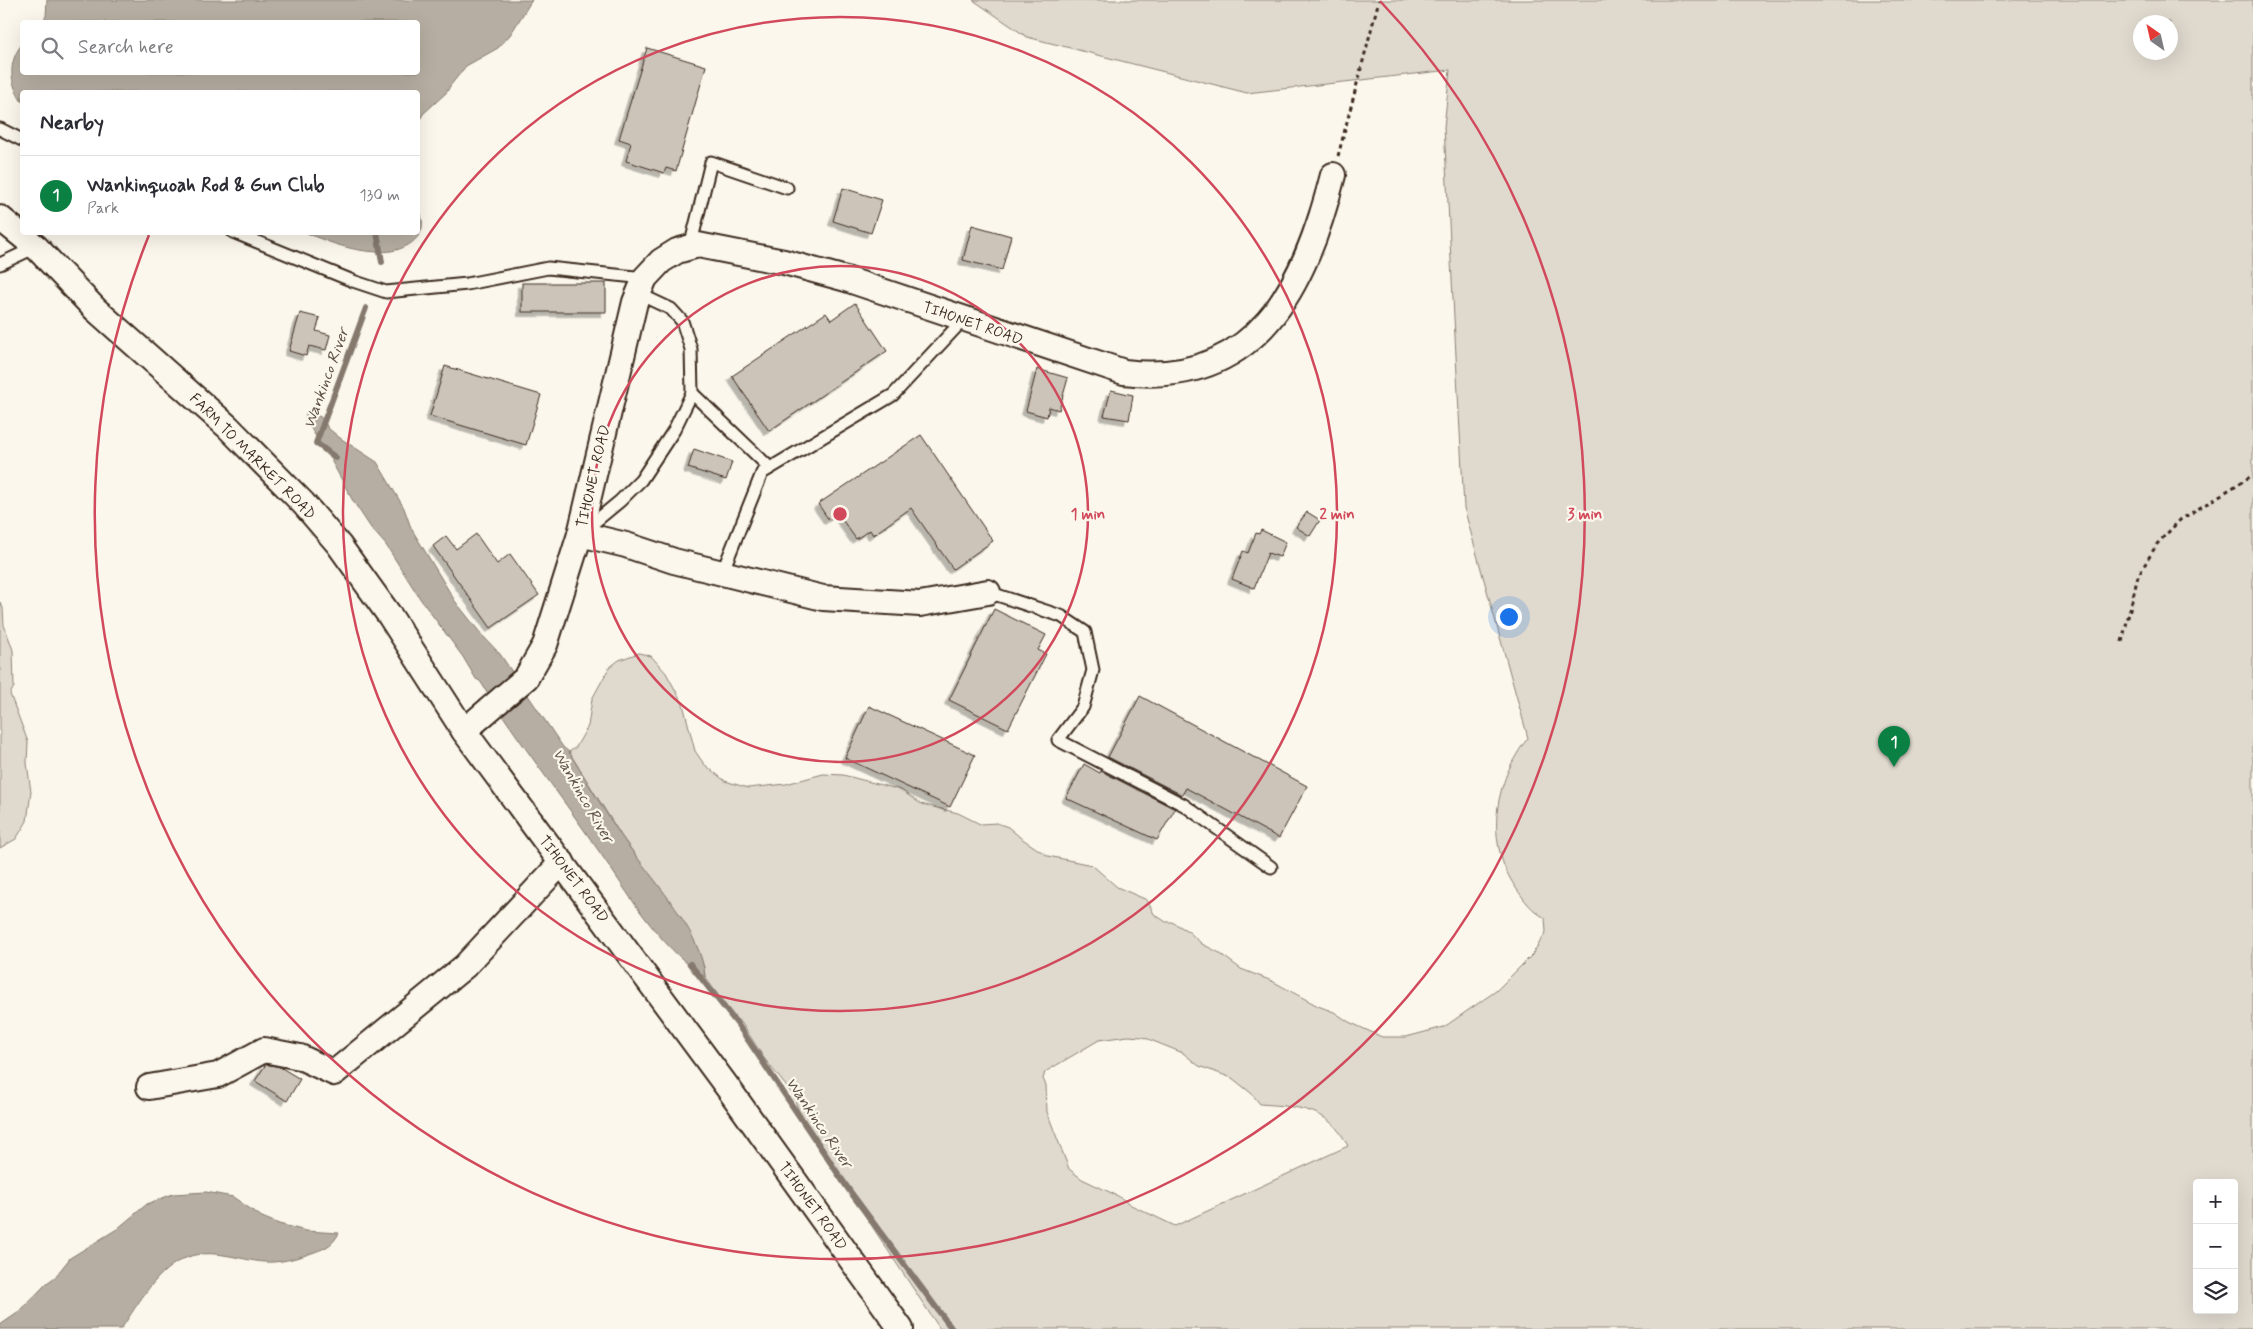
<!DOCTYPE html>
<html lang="en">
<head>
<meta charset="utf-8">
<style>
	body { margin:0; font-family:Mynerve,sans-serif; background:#f7f7f7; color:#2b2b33 }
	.controls { position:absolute; right:15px; bottom:15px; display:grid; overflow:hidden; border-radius:5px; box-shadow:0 5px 20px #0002 }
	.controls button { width:45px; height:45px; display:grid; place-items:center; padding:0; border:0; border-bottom:1px solid #e1e1e2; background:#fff; color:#2b2b33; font:25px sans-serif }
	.compass { position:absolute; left:2133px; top:15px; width:45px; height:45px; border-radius:50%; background:#fff; box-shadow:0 5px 20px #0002; rotate:326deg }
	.you { position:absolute; left:1508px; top:616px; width:18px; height:18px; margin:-12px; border:4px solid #fff; border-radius:50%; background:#1a73e8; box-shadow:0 0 0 8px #1a73e833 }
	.badge { display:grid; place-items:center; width:32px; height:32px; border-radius:50%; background:#0b8043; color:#fff; font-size:16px; font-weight:700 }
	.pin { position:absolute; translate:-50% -41px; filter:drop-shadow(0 1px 2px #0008) }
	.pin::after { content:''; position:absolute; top:26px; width:18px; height:15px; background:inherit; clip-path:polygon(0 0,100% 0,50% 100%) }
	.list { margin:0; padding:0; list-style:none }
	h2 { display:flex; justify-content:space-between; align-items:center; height:65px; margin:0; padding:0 20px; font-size:21px }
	h2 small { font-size:16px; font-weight:400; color:#7c7c81 }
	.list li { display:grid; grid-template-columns:32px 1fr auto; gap:15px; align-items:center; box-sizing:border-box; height:80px; padding:0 20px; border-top:1px solid #e1e1e2 }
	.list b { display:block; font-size:19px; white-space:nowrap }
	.list p { margin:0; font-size:16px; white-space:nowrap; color:#7c7c81 }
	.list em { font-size:16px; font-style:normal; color:#7c7c81 }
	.icon { flex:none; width:28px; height:28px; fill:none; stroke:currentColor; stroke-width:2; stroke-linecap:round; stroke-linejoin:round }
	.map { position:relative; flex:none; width:2253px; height:1329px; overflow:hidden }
	.search { position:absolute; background:#fff; box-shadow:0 5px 20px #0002; left:20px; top:20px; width:400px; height:55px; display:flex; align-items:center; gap:12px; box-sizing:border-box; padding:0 18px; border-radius:5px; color:#7c7c81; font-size:19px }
	.panel { position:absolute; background:#fff; box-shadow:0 5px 20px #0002; left:20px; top:90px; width:400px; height:145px; border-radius:5px }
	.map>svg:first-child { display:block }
	.green { fill:#dfd9ce; stroke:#8d8276; fill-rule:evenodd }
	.water { fill:#b6aea2; stroke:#85796d }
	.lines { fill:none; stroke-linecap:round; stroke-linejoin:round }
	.stream { stroke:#85796d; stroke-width:6 }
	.building { fill:#ccc4b9; stroke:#3b2a1e; filter:url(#shadow) }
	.service-casing { stroke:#3b2a1e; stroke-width:15 }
	.minor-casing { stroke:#3b2a1e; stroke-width:28 }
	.path { stroke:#3b2a1e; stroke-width:3; stroke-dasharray:4 4; stroke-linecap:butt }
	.service { stroke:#fbf7ec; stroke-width:11 }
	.minor { stroke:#fbf7ec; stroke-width:24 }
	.ring { fill:none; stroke:#d1495b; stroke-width:2.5 }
	.labels { text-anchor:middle; stroke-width:4.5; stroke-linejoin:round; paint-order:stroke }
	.street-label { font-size:15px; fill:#3b2a1e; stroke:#fbf7ec }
	.water-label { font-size:16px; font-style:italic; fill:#605246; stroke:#fbf7ec }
	.centre { fill:#d1495b; stroke:#fbf7ec; stroke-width:2.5 }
	.ring-label { font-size:15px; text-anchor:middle; font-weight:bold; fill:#d1495b; stroke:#fbf7ec; stroke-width:4.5; stroke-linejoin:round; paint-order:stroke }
</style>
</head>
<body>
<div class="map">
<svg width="2253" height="1329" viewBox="0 0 2253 1329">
	<defs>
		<filter id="shadow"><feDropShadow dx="-4.5" dy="4.5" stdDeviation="0" flood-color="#0004"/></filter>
	</defs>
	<rect width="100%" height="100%" fill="#fbf7ec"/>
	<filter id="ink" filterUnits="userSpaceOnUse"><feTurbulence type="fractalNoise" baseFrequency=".02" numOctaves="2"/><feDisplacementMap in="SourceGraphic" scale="10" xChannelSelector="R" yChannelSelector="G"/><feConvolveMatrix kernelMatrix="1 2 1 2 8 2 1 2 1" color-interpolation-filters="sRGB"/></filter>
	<g filter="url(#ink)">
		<g class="green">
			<path d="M973,0H2253V1329H940L836,1172L831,1158L799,1111L793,1095L764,1058L741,1022L735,1018L705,977L704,967L695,943L676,910L622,837L569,752L576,747L588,726L592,699L609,668L619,660L639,653L651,656L666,673L683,704L695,751L704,764L725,781L748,788L786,784L823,774L843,775L901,790L921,804L958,813L980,824L997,823L1008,827L1021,838L1048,856L1092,865L1117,887L1147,900L1154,914L1166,922H1172L1188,931L1202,944L1218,952L1241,969L1272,981L1318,1006L1334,1012L1349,1022L1382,1037H1406L1444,1027L1496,991L1532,955L1546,932L1545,918C1531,910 1525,901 1516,888C1484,842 1494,781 1528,738L1464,508L1444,127L1450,70L1247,93L1027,37ZM2140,22H2170V52H2140ZM1128,1036L1143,1037L1183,1053L1199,1066L1232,1078L1251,1093L1260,1104C1299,1107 1329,1107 1348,1146L1175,1226L1131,1205L1118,1196L1082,1179L1069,1169L1047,1112L1046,1085L1043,1079L1045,1072L1099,1040ZM2197,1183H2234V1310H2197Z"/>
			<path d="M0,602L3,608L4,625L13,650L14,687L10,694L28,742L27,763L31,792L27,821L16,839L0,848Z"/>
		</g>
		<g class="water">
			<path d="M47,0H532L510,35L498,48L466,66L450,86L447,92L423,114L418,124V92H22V102C9,82 8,62 22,44V72H418V22H42L46,16Z"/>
			<path d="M418,206C422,215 425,227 419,235C396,267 335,246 307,233L418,232Z"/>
			<path d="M312,411L323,419L328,428L340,438L377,462L404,508L411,528L455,601L482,635L500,654L563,747L569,752C586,780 603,809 622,837C648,875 702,930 705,977C655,943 630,895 596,847C557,791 516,738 480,681L476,679L463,657L421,600L386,545L371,528L353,501L332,462V456L328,450L324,449L306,421V412Z"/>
			<path d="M206,1192L233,1197L262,1217L279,1224L306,1231L339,1233C332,1247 323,1249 309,1254C294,1259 279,1263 264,1262C240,1260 212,1248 188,1257C157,1268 139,1303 121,1329H0V1325L19,1312L47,1283L55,1277L70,1258L117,1229L147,1204L173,1194Z"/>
		</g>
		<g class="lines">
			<g class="stream">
				<path d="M377,232L382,262"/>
				<path d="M336,458L316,443L366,308"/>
				<path d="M690,964L738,1025L849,1190L952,1329"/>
			</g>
		</g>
		<g class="building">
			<path d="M647,48L706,66L676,171L666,168L664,173L626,161L631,143L619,139Z"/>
			<path d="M843,188L882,200L871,233L833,221Z"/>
			<path d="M972,225L1011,236L1002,270L963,260Z"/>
			<rect x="522" y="283" width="84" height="29"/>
			<path d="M855,303L887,351L769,431L732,376L826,313L831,320Z"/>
			<path d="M300,313L320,318L316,331L330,335L326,350L309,346L306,356L289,351Z"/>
			<path d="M445,366L541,395L526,445L430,416Z"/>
			<path d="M1037,369L1068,378L1059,410L1049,407L1047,417L1026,411Z"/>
			<path d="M1111,390L1133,395L1129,420L1104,416Z"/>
			<path d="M921,435L993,541L953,569L911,508L873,535L870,530L856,539L838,514L829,520L818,504Z"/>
			<path d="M694,449L732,462L726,480L688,468Z"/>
			<path d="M1307,512L1320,520L1310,536L1296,527Z"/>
			<path d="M1261,530L1286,542L1280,557L1268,553L1254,588L1232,579L1243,551L1248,553L1256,533L1259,534Z"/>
			<path d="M476,534L497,564L510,554L539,595L491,628L433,546L446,536L456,549Z"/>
			<path d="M994,609L1046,635L1038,650L1046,654L1008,729L949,700Z"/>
			<path d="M1140,696L1307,786L1279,838L1186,788L1182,795L1108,757Z"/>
			<path d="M869,706L975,755L950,807L845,758Z"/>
			<path d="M1084,764L1100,773L1101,771L1175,809L1157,840L1066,798Z"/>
			<path d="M266,1064L280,1067L300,1079L287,1101L255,1081Z"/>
		</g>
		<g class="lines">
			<defs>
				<g id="service">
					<path d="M0,129L22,140"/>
					<path d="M233,232L353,281L386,292L467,284L548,268L645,278"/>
					<path d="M690,247L711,162L787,188"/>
					<path d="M0,264L36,247"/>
					<path d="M692,393L770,468"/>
					<path d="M585,530L620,501L641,480L674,430L692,393L691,349L682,321L671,309L639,294"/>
					<path d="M722,573L762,473L893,395L963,320"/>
					<path d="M988,592L1061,616L1085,632L1093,670L1083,707L1058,740L1184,805L1271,867"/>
				</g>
				<g id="minor">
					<path d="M0,218L36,247L95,309L228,427L303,503L339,545L390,616L464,731"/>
					<path d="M580,534L626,545L674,561L823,598L920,604L988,592"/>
					<path d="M149,1087L218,1075L264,1050L300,1057L334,1073L465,966L562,862"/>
					<path d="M901,1329L728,1088L464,731L526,678L545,645L580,534L635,302L645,278L661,261L677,251L698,245L784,262L846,279L1124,372C1257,388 1305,286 1333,175"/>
				</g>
			</defs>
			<use href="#service" class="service-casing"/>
			<use href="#minor" class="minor-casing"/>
			<g class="path">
				<path d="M1338,156L1379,0"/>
				<path d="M2122,642L2138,576L2157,544L2180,520L2253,475"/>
			</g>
			<use href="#service" class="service"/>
			<use href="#minor" class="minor"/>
		</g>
	</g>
	<g class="ring">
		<circle cx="840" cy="514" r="248"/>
		<circle cx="840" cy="514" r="497"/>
		<path d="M1380 1A745 745 0 1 1 149 235"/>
	</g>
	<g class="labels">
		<g class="street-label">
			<text transform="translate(973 323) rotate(19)" y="5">TIHONET ROAD</text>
			<text transform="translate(253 456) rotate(45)" y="5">FARM TO MARKET ROAD</text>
			<text transform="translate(593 476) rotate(-77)" y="5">TIHONET ROAD</text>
			<text transform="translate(574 879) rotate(53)" y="5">TIHONET ROAD</text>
			<text transform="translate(813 1206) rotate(54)" y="5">TIHONET ROAD</text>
		</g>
		<g class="water-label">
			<text transform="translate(325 378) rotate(-70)" y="6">Wankinco River</text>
			<text transform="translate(584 795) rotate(60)" y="6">Wankinco River</text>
			<text transform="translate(820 1122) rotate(56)" y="6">Wankinco River</text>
		</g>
	</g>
	<circle cx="840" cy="514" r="8" class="centre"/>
	<g class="ring-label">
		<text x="1088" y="519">1 min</text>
		<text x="1337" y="519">2 min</text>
		<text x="1585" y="519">3 min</text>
	</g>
</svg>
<div class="controls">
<button>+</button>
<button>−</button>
<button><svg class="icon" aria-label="layers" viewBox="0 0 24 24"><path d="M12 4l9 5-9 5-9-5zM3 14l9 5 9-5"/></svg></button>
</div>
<svg class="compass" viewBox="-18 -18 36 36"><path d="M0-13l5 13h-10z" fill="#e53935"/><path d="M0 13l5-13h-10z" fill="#7c7c81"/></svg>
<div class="you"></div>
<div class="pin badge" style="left:1894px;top:767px">1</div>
<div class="search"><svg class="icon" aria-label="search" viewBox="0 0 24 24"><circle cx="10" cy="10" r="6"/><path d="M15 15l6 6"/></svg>Search here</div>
<section class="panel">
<h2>Nearby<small></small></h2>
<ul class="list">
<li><span class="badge">1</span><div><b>Wankinquoah Rod &amp; Gun Club</b><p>Park</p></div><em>130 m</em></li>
</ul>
</section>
</div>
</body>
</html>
